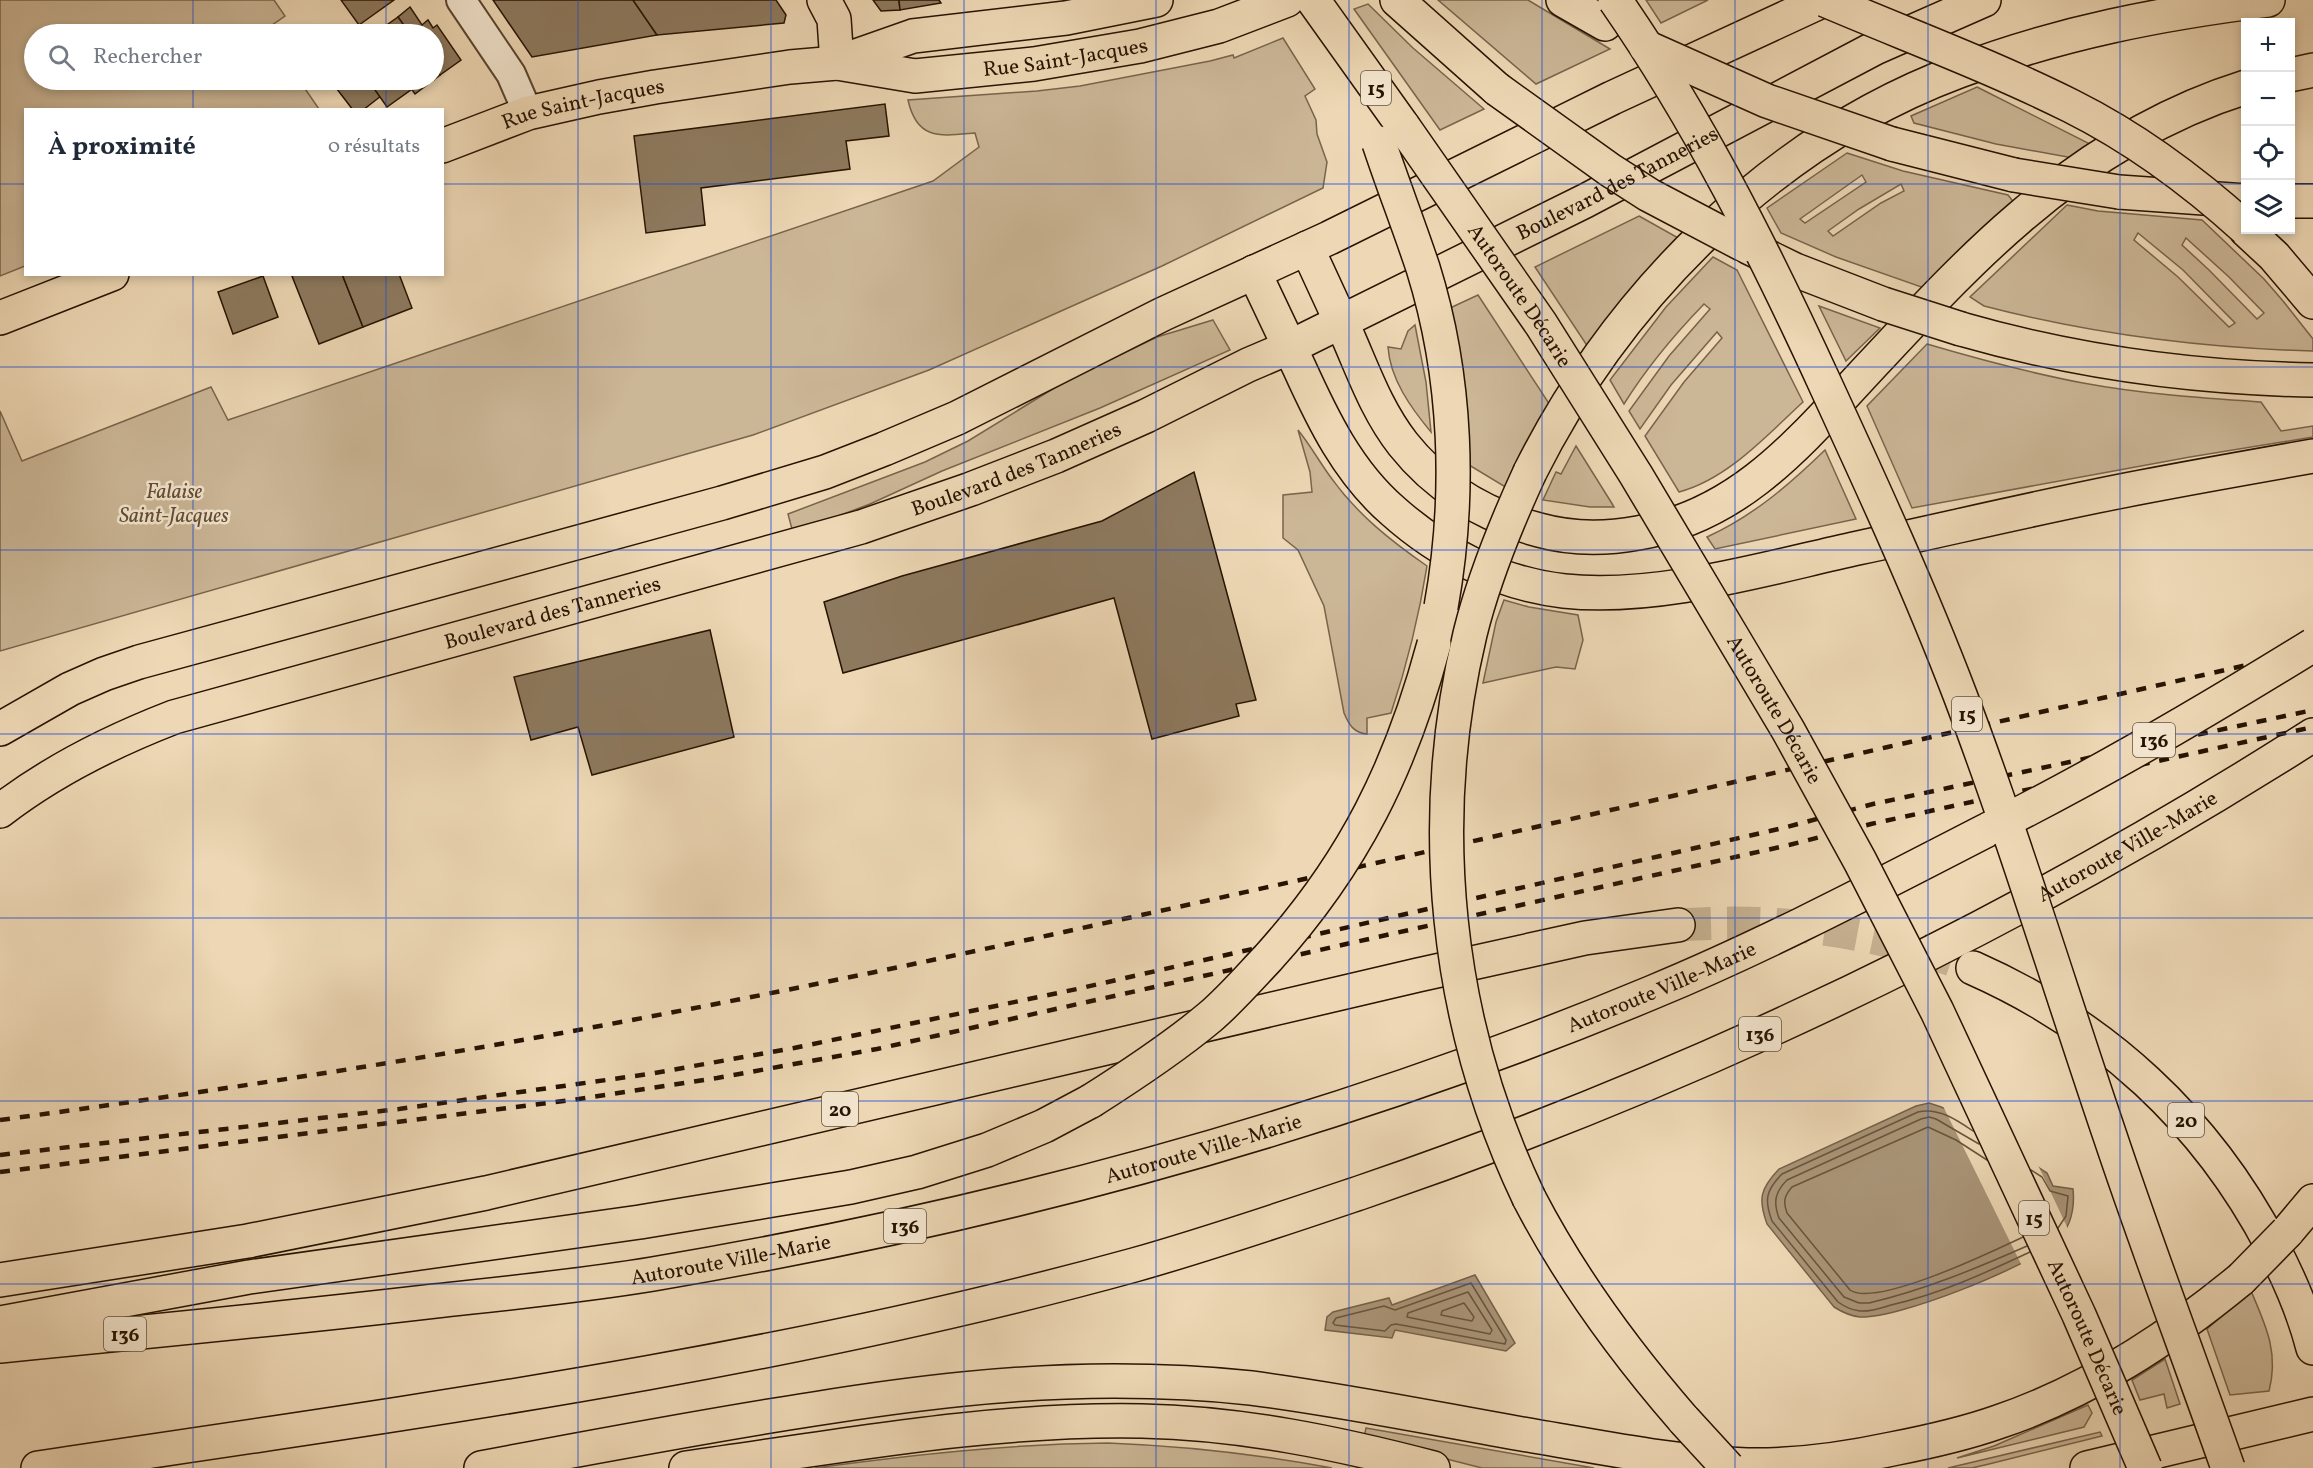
<!DOCTYPE html>
<html lang="fr">
<head>
<meta charset="utf-8">
<style>
	body { margin:0; font-family:Vollkorn,serif; background:#f6f6f7; color:#1f2937 }
	.controls { position:absolute; right:18px; top:18px; display:grid; overflow:hidden; border-radius:0px; box-shadow:0 3px 9px #0003 }
	.controls button { width:54px; height:54px; display:grid; place-items:center; padding:0; border:0; border-bottom:2px solid #e0e1e3; background:#fff; color:#1f2937; font:30px sans-serif }
	.list { margin:0; padding:0; list-style:none }
	h2 { display:flex; justify-content:space-between; align-items:center; height:78px; margin:0; padding:0 24px; font-size:26px }
	h2 small { font-size:20px; font-weight:400; color:#747a83 }
	.icon { flex:none; width:33px; height:33px; fill:none; stroke:currentColor; stroke-width:2; stroke-linecap:round; stroke-linejoin:round }
	.map { position:relative; flex:none; width:2313px; height:1468px; overflow:hidden }
	.search { position:absolute; background:#fff; box-shadow:0 3px 9px #0003; left:24px; top:24px; width:420px; height:66px; display:flex; align-items:center; gap:15px; box-sizing:border-box; padding:0 21px; border-radius:33px; color:#747a83; font-size:22px }
	.panel { position:absolute; background:#fff; box-shadow:0 3px 9px #0003; left:24px; top:108px; width:420px; height:168px; border-radius:0px }
	.map>svg:first-child { display:block }
	.green { fill:#cbb696; stroke:#78644c; stroke-width:1.5; fill-rule:evenodd }
	.water { fill:#a99477; stroke:#756048; stroke-width:1.5 }
	.pier { fill:#edd7b4 }
	.lines { fill:none; stroke-linecap:round; stroke-linejoin:round }
	.shore { stroke:#68543c; stroke-width:1.5 }
	.building { fill:#8d795e; stroke:#261301; stroke-width:1.5 }
	.highway-tunnel { stroke:#c5b090; stroke-width:33; stroke-dasharray:33 16; stroke-linecap:butt }
	.minor-casing { stroke:#58442e; stroke-width:32 }
	.major-casing { stroke:#261301; stroke-width:36 }
	.highway-casing { stroke:#261301; stroke-width:36 }
	.minor { stroke:#f3e5ce; stroke-width:28 }
	.major { stroke:#edd7b4; stroke-width:33 }
	.highway { stroke:#edd7b4; stroke-width:33 }
	.rail { stroke:#261301; stroke-width:4.5; stroke-dasharray:10 10; stroke-linecap:butt }
	.highway-bridge-casing { stroke:#261301; stroke-width:36; stroke-linecap:butt }
	.highway-bridge { stroke:#edd7b4; stroke-width:33 }
	.grid { fill:none; stroke:#1d4ed8; stroke-width:1.5; stroke-opacity:0.55 }
	.labels { text-anchor:middle; stroke-width:5; stroke-linejoin:round; paint-order:stroke }
	.shield { fill:#f3e5ce; stroke:#64523e; stroke-width:1.5 }
	.shield-label { font-size:20px; font-weight:bold; fill:#261301 }
	.street-label { font-size:21px; fill:#261301; stroke:#f3e5ce }
	.park-label { font-size:21px; font-style:italic; fill:#604c35; stroke:#f3e5ce }
</style>
</head>
<body>
<div class="map">
<svg width="2313" height="1468" viewBox="0 0 2313 1468">
	<rect width="100%" height="100%" fill="#edd7b4"/>
	<filter id="stains"><feTurbulence type="fractalNoise" baseFrequency=".00333" numOctaves="4"/><feColorMatrix values="0 0 0 0 .2 0 0 0 0 .09 0 0 0 0 .02 0 0 0 .5 -.17"/></filter>
	<radialGradient id="worn" r=".72"><stop offset=".6" stop-color="#630" stop-opacity="0"/><stop offset="1" stop-color="#630" stop-opacity=".3"/></radialGradient>
	<g class="green">
		<path d="M0,0H274L285,16L265,30L267,34H34V80H299L319,109L26,110L25,266L0,276Z"/>
		<path d="M1438,0H1528L1610,49L1536,84Z"/>
		<path d="M1646,0H1708L1661,23Z"/>
		<path d="M1368,4L1413,48L1484,109L1440,130L1354,9Z"/>
		<path d="M1283,38L1315,89L1305,96L1316,120L1317,134L1327,162L1323,188L1162,266L929,370L753,435L0,651V411L22,461L211,387L228,420L933,181L979,147L975,133C941,136 917,141 908,100L1037,91L1080,86L1210,61L1233,55L1234,58Z"/>
		<path d="M1977,87L2092,145L2073,158L1996,144L1914,123L1911,116Z"/>
		<path d="M1847,153L1903,171L2008,195L2015,204L1924,288L1836,257L1781,233L1767,208ZM1862,175L1866,182L1805,223L1800,219ZM1901,184L1904,191L1881,203L1833,236L1828,231L1859,209Z"/>
		<path d="M2067,205L2098,211L2202,220L2264,279L2283,301L2313,339V351C2201,348 2092,334 1984,306L1970,297ZM2138,233L2183,270L2235,323L2229,327L2178,277L2134,240ZM2186,238L2229,277L2264,313L2257,319L2209,270L2182,245Z"/>
		<path d="M1639,216L1680,239L1588,347L1535,267Z"/>
		<path d="M1713,257L1737,270L1803,402C1767,435 1728,479 1679,492L1645,436L1684,382L1722,338L1717,332L1671,385L1640,429L1629,411L1669,356L1710,309L1704,304C1674,335 1647,367 1624,404L1610,380L1666,307Z"/>
		<path d="M1478,295L1550,405L1507,488L1469,465L1450,308Z"/>
		<path d="M1819,306L1880,328L1846,361Z"/>
		<path d="M1213,320L1230,350L1100,408L942,471L870,504L793,533L788,514L925,462L968,441L1064,382L1157,337Z"/>
		<path d="M1415,325L1426,382L1431,432C1411,408 1390,379 1388,347L1401,349L1408,331Z"/>
		<path d="M1927,344C1978,359 2030,373 2083,383C2142,394 2202,398 2261,402L2281,431L2313,426V437L2190,457L1912,508L1867,406Z"/>
		<path d="M1298,430C1311,446 1320,463 1332,479C1358,515 1391,541 1427,566C1419,616 1407,665 1391,713L1367,718V734C1354,733 1349,725 1344,713L1324,606L1298,550L1283,538V495L1312,492L1310,472Z"/>
		<path d="M1576,446L1611,502L1614,507H1590L1543,500L1556,472L1561,474Z"/>
		<path d="M1825,450L1856,519L1715,549L1707,537C1753,516 1789,485 1825,450Z"/>
		<path d="M1504,600L1529,607L1578,615L1583,640L1575,669L1556,667L1483,683L1496,622Z"/>
		<path d="M2251,1291C2266,1326 2279,1353 2269,1391L2230,1395L2207,1329Z"/>
		<path d="M2165,1359L2180,1404L2167,1408L2164,1394L2140,1400L2132,1380Z"/>
		<path d="M2088,1405L2092,1413L2084,1427L1957,1458L1994,1446Z"/>
		<path d="M1366,1428L1594,1468H1482L1364,1438Z"/>
		<path d="M2100,1432L2102,1436L1989,1464L1972,1468H1948Z"/>
		<path d="M1108,1443C1185,1446 1257,1454 1332,1468H815C912,1455 1009,1444 1108,1443Z"/>
	</g>
	<g class="water">
		<path d="M1929,1103C1972,1115 2010,1149 2047,1173L2053,1186L2073,1189C2075,1209 2070,1229 2055,1243C2025,1268 1898,1319 1860,1317C1850,1316 1842,1312 1834,1307L1767,1224C1758,1199 1760,1189 1779,1169L1916,1106Z"/>
		<path d="M1475,1275L1515,1343L1506,1351L1395,1330L1392,1338L1325,1330L1327,1317L1333,1312L1389,1298L1392,1305Z"/>
	</g>
	<path class="pier" d="M1942,1104L1969,1118L2037,1163L2068,1229L2058,1244L2037,1259L2022,1266Z"/>
	<g class="lines">
		<g class="shore">
			<path d="M1973,1131C1957,1120 1938,1107 1918,1112L1782,1174C1766,1190 1764,1200 1772,1221L1838,1302C1845,1307 1851,1310 1860,1311C1870,1312 1881,1308 1891,1305C1940,1294 1985,1273 2030,1252"/>
			<path d="M1979,1144L1936,1119L1929,1117L1921,1119L1787,1180C1775,1192 1773,1202 1779,1218L1844,1297L1859,1303H1869C1924,1290 1975,1269 2027,1246"/>
			<path d="M1987,1160L1956,1140L1928,1127L1792,1187C1784,1196 1783,1202 1787,1213L1850,1290C1876,1308 1993,1251 2023,1237"/>
			<path d="M2031,1170L2042,1177L2050,1191L2068,1196L2066,1216L2058,1228"/>
			<path d="M1471,1283L1506,1340L1505,1344L1396,1324L1391,1325L1385,1331L1335,1325L1333,1323L1336,1318L1384,1306L1395,1310Z"/>
			<path d="M1468,1292L1492,1330L1490,1334L1407,1317L1408,1313Z"/>
			<path d="M1464,1303L1474,1317L1472,1321L1441,1315L1442,1311Z"/>
		</g>
	</g>
	<g class="building">
		<path d="M341,0H394L359,25Z"/>
		<path d="M493,0H633L657,35L532,57Z"/>
		<path d="M633,0H776L786,15L784,23L657,35Z"/>
		<path d="M873,0H899L900,10L881,11Z"/>
		<path d="M899,0H939L941,3L900,10Z"/>
		<path d="M410,7L422,25L428,20L433,28L437,25L461,60L440,75L434,66V34H410L398,17Z"/>
		<path d="M398,17L410,34H389L384,27Z"/>
		<path d="M434,66L440,75L415,94L405,80H434Z"/>
		<path d="M330,80H368L381,96L363,110H353Z"/>
		<path d="M368,80H405L412,89L387,107Z"/>
		<path d="M885,104L889,136L846,141L850,169L701,188L705,225L646,233L634,136Z"/>
		<path d="M296,274H342L363,327L319,344L292,276Z"/>
		<path d="M342,274H399L412,308L363,327Z"/>
		<path d="M263,276L278,317L233,334L218,292Z"/>
		<path d="M1194,472L1256,700L1236,704L1239,716L1152,739L1114,598L843,673L824,602L902,576L1102,521Z"/>
		<path d="M710,630L734,737L592,775L578,727L531,740L514,677Z"/>
	</g>
	<g class="lines">
		<path class="highway-tunnel" d="M1678,925C1782,918 1876,930 1973,968"/>
		<defs>
			<path id="minor" d="M461,0L511,74L528,113"/>
			<g id="major">
				<path d="M824,0L834,19L837,63"/>
				<path d="M839,62L913,36L1066,18L1156,0"/>
				<path id="s1" d="M442,146L528,113L599,97L655,87L790,67L837,63L915,76L1034,64L1140,46L1219,26L1287,0"/>
				<path d="M0,318L112,274"/>
				<path d="M0,729L70,689L104,674L139,662L722,503L825,472L884,449L957,418L1163,314L1329,238L1612,98L1824,0"/>
				<path id="s2" d="M0,811C53,770 112,741 174,717L861,527L971,489L1056,456L1146,416L1248,365L1290,347L1585,201L1875,48L1984,0"/>
				<path d="M2087,1468L2313,1414"/>
			</g>
			<g id="highway">
				<path d="M1313,0L1403,126"/>
				<path d="M1397,0L1497,89"/>
				<path d="M1563,0L1605,24"/>
				<path d="M2290,75L2313,70"/>
				<path d="M1892,144L2014,175"/>
				<path d="M2119,192L2246,201"/>
				<path d="M2290,201H2313"/>
				<path d="M2246,230L2274,256L2313,302"/>
				<path d="M1748,247L1795,270L1883,304"/>
				<path d="M1307,248C1321,278 1335,308 1349,339C1365,376 1378,412 1403,444C1438,488 1486,516 1539,530C1571,539 1605,539 1638,533C1740,516 1801,441 1868,369C1916,318 1965,264 2019,218C2086,160 2160,114 2246,87"/>
				<path d="M1254,272C1269,303 1284,335 1299,367C1323,420 1348,472 1393,511C1440,553 1500,584 1564,591C1658,601 1766,568 1858,548C1952,528 2047,505 2142,487C2199,476 2256,466 2313,456"/>
				<path d="M1961,329C2076,362 2194,378 2313,380"/>
				<path d="M1530,472C1618,296 1773,140 1959,71C2059,33 2162,13 2268,0"/>
				<path d="M1973,968C2104,1026 2206,1120 2272,1246C2289,1278 2304,1313 2313,1348"/>
				<path d="M1529,1198C1571,1279 1624,1351 1684,1420"/>
				<path d="M2287,1232L2313,1201"/>
				<path d="M0,1280L248,1241L486,1193L1418,975L1585,938L1678,925"/>
				<path d="M0,1323L249,1277L640,1222L851,1187L917,1172L987,1150L1044,1126L1091,1101"/>
				<path id="s3" d="M0,1346C145,1332 290,1318 435,1301C508,1293 581,1286 653,1274C996,1216 1332,1126 1653,992C1769,944 1880,885 1991,828"/>
				<path id="s4" d="M38,1468C406,1413 775,1364 1134,1265C1212,1243 1288,1217 1365,1191C1697,1077 2017,924 2313,735"/>
				<path d="M481,1468C592,1447 703,1426 814,1409C914,1393 1013,1381 1114,1381C1159,1381 1206,1383 1251,1388C1353,1401 1455,1423 1557,1440C1620,1451 1684,1463 1747,1465C1796,1466 1845,1459 1892,1449C1928,1442 1964,1434 1998,1422C2088,1392 2168,1339 2241,1279"/>
				<path d="M686,1468C837,1447 989,1418 1142,1421C1241,1423 1338,1443 1433,1468"/>
			</g>
		</defs>
		<use href="#minor" class="minor-casing"/>
		<use href="#major" class="major-casing"/>
		<use href="#highway" class="highway-casing"/>
		<use href="#minor" class="minor"/>
		<use href="#major" class="major"/>
		<use href="#highway" class="highway"/>
		<g class="rail">
			<path d="M0,1120C208,1092 415,1061 621,1022C874,975 1125,919 1376,863C1688,793 2001,721 2313,650"/>
			<path d="M0,1155L399,1109L649,1074L794,1048L1077,989L1783,828L1873,804L2313,710"/>
			<path d="M0,1172L579,1099L717,1078L877,1049L1789,845L1871,824L2313,727"/>
		</g>
		<defs>
			<g id="highway-bridge">
				<path d="M1615,0C1699,121 1765,253 1826,386C1873,488 1920,590 1960,695C2015,840 2060,989 2110,1136C2147,1247 2189,1357 2228,1468"/>
				<path d="M1825,0C1907,35 1991,66 2071,106C2135,138 2193,181 2246,229"/>
				<path d="M1646,47L1767,101L1892,144"/>
				<path d="M1497,89L1610,170L1649,195L1744,245"/>
				<path id="s5" d="M1403,126L1541,324L1636,475L1788,730L1860,861L1937,1011L2079,1315L2145,1468"/>
				<path d="M1379,143C1393,185 1409,226 1423,268C1457,377 1461,496 1441,607"/>
				<path d="M2014,175L2119,192"/>
				<path d="M1883,304L1961,329"/>
				<path d="M1991,828C2101,773 2208,710 2313,645"/>
				<path d="M1091,1101C1132,1075 1173,1048 1210,1017C1231,999 1249,978 1268,958C1354,863 1401,767 1434,644"/>
				<path d="M1529,1198C1445,1022 1425,822 1470,634C1484,577 1506,524 1530,472"/>
				<path d="M2241,1279L2287,1232"/>
				<path d="M1684,1420L1728,1468"/>
			</g>
		</defs>
		<use href="#highway-bridge" class="highway-bridge-casing"/>
		<use href="#highway-bridge" class="highway-bridge"/>
	</g>
	<path class="grid" d="M193,0V34M386,0V34M578,0V1468M771,0V1468M964,0V1468M1156,0V1468M1349,0V1468M1542,0V1468M1735,0V1468M1928,0V1468M2120,0V1468M193,80V110M386,80V110M0,184H26M442,184H2246M2290,184H2313M193,274V1468M386,274V1468M0,367H2313M0,550H2313M0,734H2313M0,918H2313M0,1101H2313M0,1284H2313"/>
	<g class="labels">
		<g class="shield">
			<rect x="1361" y="71" width="30" height="34" rx="4.5"/>
			<rect x="1952" y="697" width="30" height="34" rx="4.5"/>
			<rect x="2133" y="723" width="42" height="34" rx="4.5"/>
			<rect x="1739" y="1017" width="42" height="34" rx="4.5"/>
			<rect x="822" y="1092" width="36" height="34" rx="4.5"/>
			<rect x="2168" y="1103" width="36" height="34" rx="4.5"/>
			<rect x="2019" y="1201" width="30" height="34" rx="4.5"/>
			<rect x="884" y="1209" width="42" height="34" rx="4.5"/>
			<rect x="104" y="1317" width="42" height="34" rx="4.5"/>
		</g>
		<g class="shield-label">
			<text x="1376" y="95">15</text>
			<text x="1967" y="721">15</text>
			<text x="2154" y="747">136</text>
			<text x="1760" y="1041">136</text>
			<text x="840" y="1116">20</text>
			<text x="2186" y="1127">20</text>
			<text x="2034" y="1225">15</text>
			<text x="905" y="1233">136</text>
			<text x="125" y="1341">136</text>
		</g>
		<g class="street-label">
			<text dy="7" stroke="none"><textPath href="#s1" startOffset="636">Rue Saint-Jacques</textPath></text>
			<text dy="7" stroke="none"><textPath href="#s1" startOffset="148">Rue Saint-Jacques</textPath></text>
			<text dy="7" stroke="none"><textPath href="#s2" startOffset="1743">Boulevard des Tanneries</textPath></text>
			<text dy="7" stroke="none"><textPath href="#s5" startOffset="206">Autoroute Décarie</textPath></text>
			<text dy="7" stroke="none"><textPath href="#s2" startOffset="1077">Boulevard des Tanneries</textPath></text>
			<text dy="7" stroke="none"><textPath href="#s2" startOffset="591">Boulevard des Tanneries</textPath></text>
			<text dy="7" stroke="none"><textPath href="#s5" startOffset="692">Autoroute Décarie</textPath></text>
			<text dy="7" stroke="none"><textPath href="#s4" startOffset="2196">Autoroute Ville-Marie</textPath></text>
			<text dy="7" stroke="none"><textPath href="#s3" startOffset="1708">Autoroute Ville-Marie</textPath></text>
			<text dy="7" stroke="none"><textPath href="#s3" startOffset="1222">Autoroute Ville-Marie</textPath></text>
			<text dy="7" stroke="none"><textPath href="#s3" startOffset="736">Autoroute Ville-Marie</textPath></text>
			<text dy="7" stroke="none"><textPath href="#s5" startOffset="1394">Autoroute Décarie</textPath></text>
		</g>
		<g class="park-label">
			<text x="174" y="498">Falaise<tspan x="174" dy="24">Saint-Jacques</tspan></text>
		</g>
	</g>
	<rect width="100%" height="100%" filter="url(#stains)"/>
	<rect width="100%" height="100%" fill="url(#worn)"/>
</svg>
<div class="controls">
<button>+</button>
<button>−</button>
<button><svg class="icon" aria-label="locate" viewBox="0 0 24 24"><circle cx="12" cy="12" r="6"/><path d="M12 2v4M12 18v4M2 12h4M18 12h4"/></svg></button>
<button><svg class="icon" aria-label="layers" viewBox="0 0 24 24"><path d="M12 4l9 5-9 5-9-5zM3 14l9 5 9-5"/></svg></button>
</div>
<div class="search"><svg class="icon" aria-label="search" viewBox="0 0 24 24"><circle cx="10" cy="10" r="6"/><path d="M15 15l6 6"/></svg>Rechercher</div>
<section class="panel">
<h2>À proximité<small>0 résultats</small></h2>
<ul class="list">
</ul>
</section>
</div>
</body>
</html>
